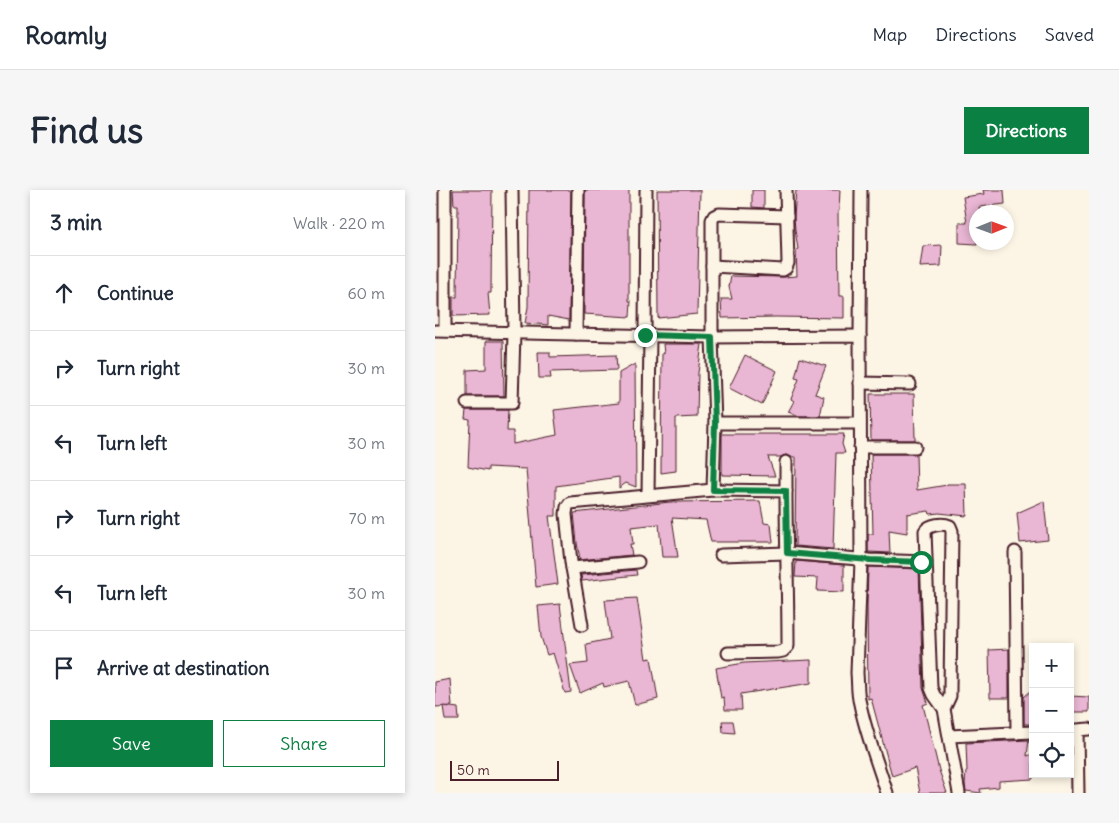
<!DOCTYPE html>
<html lang="en">
<head>
<meta charset="utf-8">
<style>
	body { margin:0; font-family:Delius,sans-serif; background:#f6f6f7; color:#1f2937 }
	.controls { position:absolute; right:15px; bottom:15px; display:grid; overflow:hidden; border-radius:0px; box-shadow:0 2px 8px #0003 }
	.controls button { width:45px; height:45px; display:grid; place-items:center; padding:0; border:0; border-bottom:1px solid #e0e1e3; background:#fff; color:#1f2937; font:25px sans-serif }
	.compass { position:absolute; left:534px; top:15px; width:45px; height:45px; border-radius:50%; background:#fff; box-shadow:0 2px 8px #0003; rotate:89deg }
	.scale { position:absolute; left:15px; bottom:12px; width:109px; box-sizing:border-box; padding-left:5px; border:2px solid #4a1f2b; border-top:0; font-size:14px; line-height:18px; white-space:nowrap; color:#4a1f2b; -webkit-text-stroke:4px #fcf5e5; paint-order:stroke }
	.stop { position:absolute; width:15px; height:15px; margin:-11px; border:4px solid #0b8043; border-radius:50%; background:#fff }
	.stop.end { background:#0b8043; border-color:#fff; box-shadow:0 1px 5px #0008 }
	.list { margin:0; padding:0; list-style:none }
	h2 { display:flex; justify-content:space-between; align-items:center; height:65px; margin:0; padding:0 20px; font-size:21px }
	h2 small { font-size:16px; font-weight:400; color:#747a83 }
	.list li { display:grid; grid-template-columns:32px 1fr auto; gap:15px; align-items:center; box-sizing:border-box; height:75px; padding:0 20px; border-top:1px solid #e0e1e3 }
	.list b { display:block; font-size:19px; white-space:nowrap }
	.list em { font-size:16px; font-style:normal; color:#747a83 }
	.actions { display:flex; gap:10px; padding:15px 20px }
	.actions a { flex:1; padding:11px 0; border:1px solid #0b8043; border-radius:0px; text-align:center; font-size:18px; color:#0b8043 }
	.actions .main { background:#0b8043; color:#fff }
	.icon { flex:none; width:28px; height:28px; fill:none; stroke:currentColor; stroke-width:2; stroke-linecap:round; stroke-linejoin:round }
	.map { position:relative; flex:none; width:654px; height:603px; overflow:hidden; border-radius:0px }
	header { display:flex; align-items:center; gap:30px; box-sizing:border-box; height:70px; padding:0 25px; background:#fff; border-bottom:1px solid #e0e1e3 }
	header strong { font-size:24px }
	nav { display:flex; gap:28px; margin-inline-start:auto; font-size:18px }
	.intro { display:flex; align-items:center; justify-content:space-between; box-sizing:border-box; height:120px; padding:0 30px }
	h1 { margin:0; font-size:35px }
	.button { padding:12px 22px; border-radius:0px; background:#0b8043; color:#fff; font-size:18px; font-weight:700 }
	main { display:flex; gap:30px; padding:0 30px }
	aside { flex:1; background:#fff; border-radius:0px; box-shadow:0 2px 8px #0003 }
	.map>svg:first-child { display:block }
	.building { fill:#e9b6d3; stroke:#4a1f2b }
	.lines { fill:none; stroke-linecap:round; stroke-linejoin:round }
	.street-casing { stroke:#4a1f2b; stroke-width:15 }
	.street { stroke:#fcf5e5; stroke-width:11 }
	.route { stroke:#0b8043; stroke-width:6 }
</style>
</head>
<body>
<header>
<strong>Roamly</strong>
<nav><a>Map</a><a>Directions</a><a>Saved</a></nav>
</header>
<div class="intro"><h1>Find us</h1><a class="button">Directions</a></div>
<main>
<aside>
<h2>3 min<small>Walk · 220 m</small></h2>
<ul class="list">
<li><svg class="icon" aria-label="ahead" viewBox="0 0 24 24"><path d="M12 20V5M6 11l6-6 6 6"/></svg><div><b>Continue</b></div><em>60 m</em></li>
<li><svg class="icon" aria-label="right" viewBox="0 0 24 24"><path d="M7 20v-9h11M14 6l5 5-5 5"/></svg><div><b>Turn right</b></div><em>30 m</em></li>
<li><svg class="icon" aria-label="left" viewBox="0 0 24 24"><path d="M17 20v-9H6M10 6l-5 5 5 5"/></svg><div><b>Turn left</b></div><em>30 m</em></li>
<li><svg class="icon" aria-label="right" viewBox="0 0 24 24"><path d="M7 20v-9h11M14 6l5 5-5 5"/></svg><div><b>Turn right</b></div><em>70 m</em></li>
<li><svg class="icon" aria-label="left" viewBox="0 0 24 24"><path d="M17 20v-9H6M10 6l-5 5 5 5"/></svg><div><b>Turn left</b></div><em>30 m</em></li>
<li><svg class="icon" aria-label="arrive" viewBox="0 0 24 24"><path d="M6 21V4h12l-3 4 3 4H6"/></svg><div><b>Arrive at destination</b></div></li>
</ul>
<div class="actions"><a class="main">Save</a><a>Share</a></div>
</aside>
<div class="map">
<svg width="654" height="603" viewBox="0 0 654 603">
	<rect width="100%" height="100%" fill="#fcf5e5"/>
	<filter id="ink" filterUnits="userSpaceOnUse"><feTurbulence type="fractalNoise" baseFrequency=".02" numOctaves="2"/><feDisplacementMap in="SourceGraphic" scale="10" xChannelSelector="R" yChannelSelector="G"/><feConvolveMatrix kernelMatrix="1 2 1 2 8 2 1 2 1" color-interpolation-filters="sRGB"/></filter>
	<g filter="url(#ink)">
		<g class="building">
			<path d="M18,0H57L56,103H53L55,125L18,126V107H22L23,15H19Z"/>
			<path d="M94,0H136L134,130L113,126V135L90,133L93,117Z"/>
			<path d="M150,0H194V111H196L195,127L149,124Z"/>
			<path d="M222,0H265L262,124L223,128Z"/>
			<path d="M317,0H329V18L317,17Z"/>
			<path d="M361,0H405L404,21H403L404,106H409V128L341,127L287,128L286,109H297L294,97L296,86L348,87L362,86L361,60L363,59L360,40L359,27Z"/>
			<path d="M548,0H569L570,14L544,17L545,22H542V54L524,53V33H532L528,7L549,4Z"/>
			<path d="M507,55L506,76L485,77L488,56Z"/>
			<path d="M51,151H68L69,206H32V180L51,179Z"/>
			<path d="M228,154H267L263,183L262,227L241,228V281L226,283L227,163L229,164Z"/>
			<path d="M103,162H115V167L181,165L182,180L115,182L116,188H104Z"/>
			<path d="M310,165L342,181L327,215L294,198Z"/>
			<path d="M365,168L391,176L380,204L389,207L385,226H364L353,222L359,211L356,209L364,189L360,188Z"/>
			<path d="M200,174L201,297L191,293L184,298V287L121,296V326H114L123,394L101,397L91,279L53,277V281L33,277L35,230L30,229L31,220H73L72,241H78V254L122,245L119,220L184,213V183Z"/>
			<path d="M435,204H479L480,250H436Z"/>
			<path d="M287,244H409L407,254L410,263H401L398,359L360,356L361,267H357L351,265L345,267H333L340,286L287,285Z"/>
			<path d="M436,264H481L482,300L512,295V294H531L532,326L504,323L495,324L494,321L472,324V343L454,340L455,363L433,362V344H438Z"/>
			<path d="M325,311L329,333L336,334L338,352H276L271,330L237,328L243,367H227L224,334L196,337L198,354H195L197,365L143,370L145,369L142,353L139,323L235,312Z"/>
			<path d="M609,311L613,350L585,353L582,323Z"/>
			<path d="M361,371L409,375V402L382,401L383,388L360,387Z"/>
			<path d="M433,377L484,379L488,498L493,513L488,515L504,580L512,603H485L480,578L457,586L436,508L433,509L432,415Z"/>
			<path d="M201,380L202,385L147,391L146,385Z"/>
			<path d="M202,408L211,469L216,468L223,509L200,515L194,491L169,497L168,493L145,503L135,475L153,473L151,454L175,449L170,410Z"/>
			<path d="M125,414L136,502L130,503L118,463L112,465L106,447L103,416Z"/>
			<path d="M574,459V508H555L554,460Z"/>
			<path d="M376,470V493L306,504L307,520H290L289,507L286,508L281,478L309,473Z"/>
			<path d="M15,489L17,516L0,517V492Z"/>
			<path d="M598,499V534H589V507Z"/>
			<path d="M635,506L654,507V522H637Z"/>
			<path d="M8,516L23,518L24,530H10Z"/>
			<path d="M287,531H298L300,543L288,542Z"/>
			<path d="M594,550L592,566L598,564V589L564,591V597L545,599L546,603L531,601L530,594L531,581H532L531,553Z"/>
		</g>
		<g class="lines">
			<defs>
				<g id="street">
					<path d="M277,76L348,80L351,78L353,73L351,0"/>
					<path d="M10,140V0"/>
					<path d="M0,141L277,147L425,146L426,370L422,483C423,493 422,504 425,514C431,544 443,574 452,603"/>
					<path d="M141,144L143,0"/>
					<path d="M210,145L211,0"/>
					<path d="M425,146L426,0"/>
					<path d="M425,193L475,194"/>
					<path d="M32,213H77L79,143L77,0"/>
					<path d="M280,233H425"/>
					<path d="M425,257H480"/>
					<path d="M278,300L351,301C351,353 353,404 353,456L348,461L343,462L293,463"/>
					<path d="M351,301V272"/>
					<path d="M213,305L215,145"/>
					<path d="M580,362L582,543"/>
					<path d="M286,365L352,363L435,370L491,372"/>
					<path d="M137,378L203,372"/>
					<path d="M147,435L136,372L131,324L132,317L135,313L278,300L280,233L277,147V30L279,26L284,24L352,26"/>
					<path d="M509,519L499,505L496,498L490,341C495,334 508,333 515,336L517,341L515,500V506L509,519L524,603"/>
					<path d="M514,546L598,542"/>
					<path d="M643,603L642,540L654,539"/>
				</g>
			</defs>
			<use href="#street" class="street-casing"/>
			<use href="#street" class="street"/>
		</g>
	</g>
	<g class="lines" filter="url(#ink)">
		<path class="route" d="M210,145L277,147L280,233L278,300L351,301L352,363L435,370L486,372"/>
	</g>
</svg>
<div class="controls">
<button>+</button>
<button>−</button>
<button><svg class="icon" aria-label="locate" viewBox="0 0 24 24"><circle cx="12" cy="12" r="6"/><path d="M12 2v4M12 18v4M2 12h4M18 12h4"/></svg></button>
</div>
<svg class="compass" viewBox="-18 -18 36 36"><path d="M0-13l5 13h-10z" fill="#e53935"/><path d="M0 13l5-13h-10z" fill="#747a83"/></svg>
<div class="scale">50 m</div>
<div class="stop" style="left:486px;top:372px"></div>
<div class="stop end" style="left:210px;top:145px"></div>
</div>
</main>
</body>
</html>
